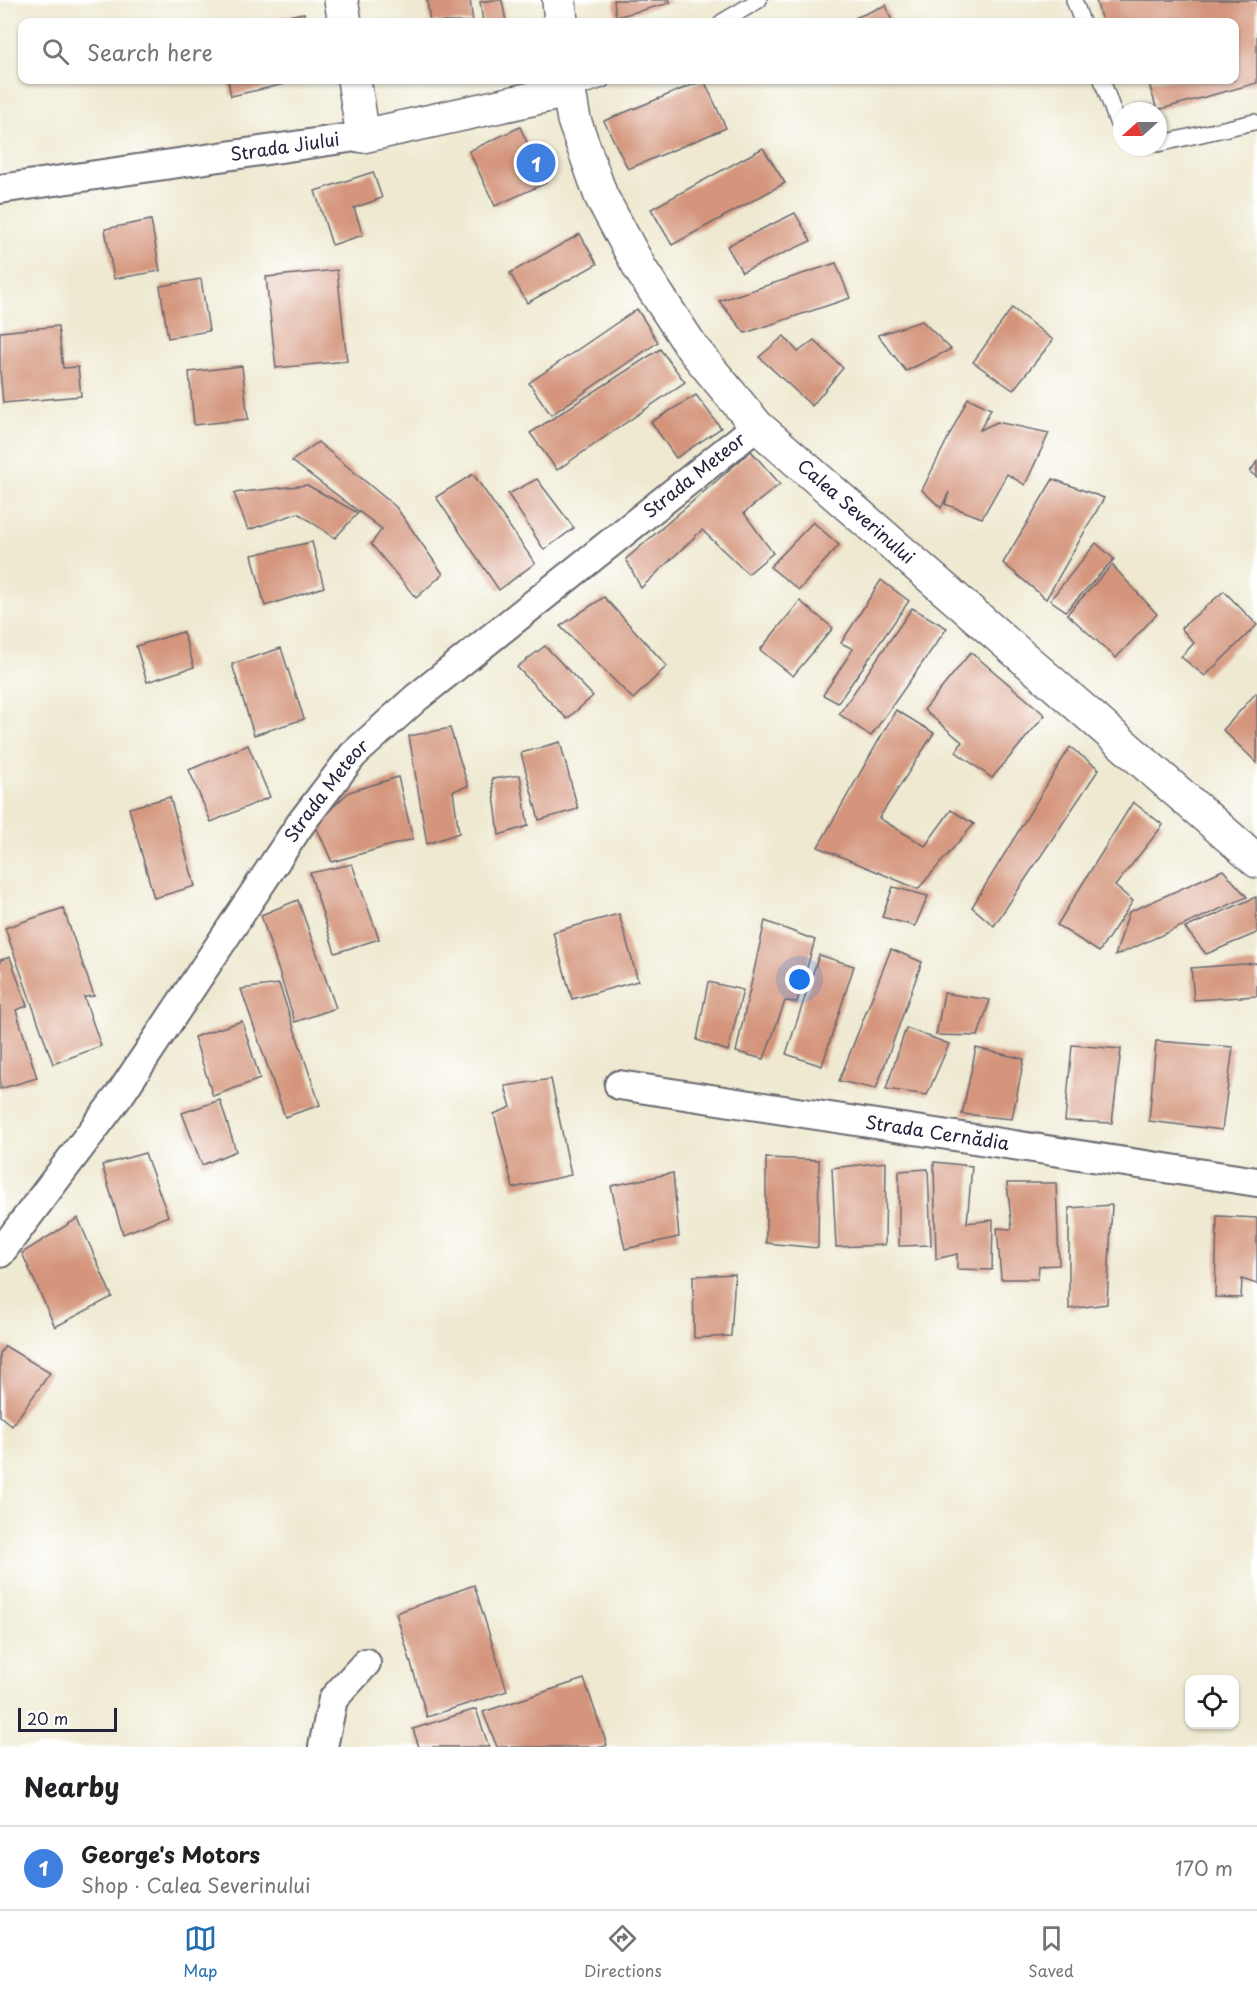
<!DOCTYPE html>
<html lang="en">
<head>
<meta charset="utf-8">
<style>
	body { margin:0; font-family:"Playpen Sans",sans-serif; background:#f2f2f2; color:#202124 }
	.controls { position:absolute; right:18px; bottom:18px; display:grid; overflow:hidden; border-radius:12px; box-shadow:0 2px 4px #0004 }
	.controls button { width:54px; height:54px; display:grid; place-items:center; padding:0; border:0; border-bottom:2px solid #e0e0e0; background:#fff; color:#202124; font:30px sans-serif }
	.compass { position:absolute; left:1113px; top:102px; width:54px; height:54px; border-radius:50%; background:#fff; box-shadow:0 2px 4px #0004; rotate:249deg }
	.scale { position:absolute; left:18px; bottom:15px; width:99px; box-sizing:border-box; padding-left:6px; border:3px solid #22223b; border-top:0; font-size:16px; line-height:21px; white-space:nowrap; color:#22223b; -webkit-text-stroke:4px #fff; paint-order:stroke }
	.you { position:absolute; left:800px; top:980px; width:21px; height:21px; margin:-15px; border:4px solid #fff; border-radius:50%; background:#1a73e8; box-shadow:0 0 0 9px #1a73e833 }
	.badge { display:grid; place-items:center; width:39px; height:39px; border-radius:50%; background:#1f6fb2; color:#fff; font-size:20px; font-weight:700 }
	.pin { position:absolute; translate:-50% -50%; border:3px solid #fff; box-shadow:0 2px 6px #0006 }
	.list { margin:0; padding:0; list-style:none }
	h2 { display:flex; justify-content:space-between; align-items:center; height:78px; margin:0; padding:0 24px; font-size:26px }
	h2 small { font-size:20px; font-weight:400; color:#757577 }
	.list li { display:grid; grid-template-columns:39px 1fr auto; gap:18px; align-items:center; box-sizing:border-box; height:84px; padding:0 24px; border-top:2px solid #e0e0e0 }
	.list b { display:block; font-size:22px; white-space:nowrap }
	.list p { margin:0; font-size:20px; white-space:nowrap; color:#757577 }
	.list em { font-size:20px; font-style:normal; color:#757577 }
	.icon { flex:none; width:33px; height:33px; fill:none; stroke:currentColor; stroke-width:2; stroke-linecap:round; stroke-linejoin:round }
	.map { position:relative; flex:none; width:1257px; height:1747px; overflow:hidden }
	.search { position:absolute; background:#fff; box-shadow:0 2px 4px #0004; left:18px; right:18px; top:18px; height:66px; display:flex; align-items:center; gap:15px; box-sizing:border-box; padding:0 21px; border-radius:12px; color:#757577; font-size:22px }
	.sheet { height:162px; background:#fff }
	nav { display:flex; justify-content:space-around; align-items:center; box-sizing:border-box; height:84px; border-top:2px solid #e0e0e0; background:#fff; font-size:16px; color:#757577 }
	nav a { display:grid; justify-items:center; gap:3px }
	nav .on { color:#1f6fb2 }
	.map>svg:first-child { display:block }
	.building { fill:#d4957b }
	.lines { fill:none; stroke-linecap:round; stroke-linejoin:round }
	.lane-casing { stroke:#69686f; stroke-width:18 }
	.street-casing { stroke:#69686f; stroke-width:32 }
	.secondary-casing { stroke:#69686f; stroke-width:36 }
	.primary-casing { stroke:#69686f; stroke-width:36 }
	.lane { stroke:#fff; stroke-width:15 }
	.street { stroke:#fff; stroke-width:28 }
	.secondary { stroke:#fff; stroke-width:33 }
	.primary { stroke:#fff; stroke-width:33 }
	.labels { text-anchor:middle; stroke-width:6; stroke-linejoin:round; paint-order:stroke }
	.street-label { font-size:18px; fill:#22223b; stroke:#fff }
</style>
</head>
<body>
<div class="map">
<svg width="1257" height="1747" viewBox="0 0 1257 1747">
	<rect width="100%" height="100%" fill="#fff"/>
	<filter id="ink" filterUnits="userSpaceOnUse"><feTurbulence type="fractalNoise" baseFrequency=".0167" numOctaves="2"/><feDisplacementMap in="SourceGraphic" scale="12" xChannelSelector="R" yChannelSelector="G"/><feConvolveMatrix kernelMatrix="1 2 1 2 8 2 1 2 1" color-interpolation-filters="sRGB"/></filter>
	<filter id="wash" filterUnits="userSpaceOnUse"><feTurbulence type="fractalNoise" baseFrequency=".008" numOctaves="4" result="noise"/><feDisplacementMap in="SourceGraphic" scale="24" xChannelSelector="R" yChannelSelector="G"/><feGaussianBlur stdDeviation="1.35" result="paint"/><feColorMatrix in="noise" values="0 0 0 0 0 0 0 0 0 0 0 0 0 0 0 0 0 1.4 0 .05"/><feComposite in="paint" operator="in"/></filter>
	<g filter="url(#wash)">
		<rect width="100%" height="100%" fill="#eee9d0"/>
		<g id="blocks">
			<g class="building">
				<path d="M427,0H470L473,22H430Z"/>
				<path d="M494,0H502L506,22H483L480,2Z"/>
				<path d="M614,0H670V3L616,17Z"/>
				<path d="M1096,0H1257V83L1157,110L1148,80H1234V22H1102Z"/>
				<path d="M886,5L892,22H857L855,18Z"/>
				<path d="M304,13L306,22H264L263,21Z"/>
				<path d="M228,80H302L231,96Z"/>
				<path d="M704,80L726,128L628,169L604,121Z"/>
				<path d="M520,127L546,183L495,206L469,151Z"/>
				<path d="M763,148L785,183L672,245L651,209Z"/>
				<path d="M373,172L382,198L354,208L363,235L332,245L315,191Z"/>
				<path d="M795,213L811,241L742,272L727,246Z"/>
				<path d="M151,220L160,271L114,279L105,229Z"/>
				<path d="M580,234L597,264L527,303L510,273Z"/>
				<path d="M836,263L850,298L745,333L719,301Z"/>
				<path d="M337,270L347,361L276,368L266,277Z"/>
				<path d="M201,279L209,331L168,338L160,286Z"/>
				<path d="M1012,308L1053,340L1013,390L973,362Z"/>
				<path d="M637,309L658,342L551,415L529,383Z"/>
				<path d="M922,321L951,349L906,371L878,335Z"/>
				<path d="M58,326L63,368L78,367L81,396L3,403L0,371V332Z"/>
				<path d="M784,336L798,352L814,340L843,368L812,406L759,357Z"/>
				<path d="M660,349L685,382L557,470L530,433Z"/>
				<path d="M242,366L248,419L194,425L189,372Z"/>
				<path d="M696,395L721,428L676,458L651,422Z"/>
				<path d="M968,398L991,409L980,430L997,422L1049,433L1025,485L1007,474L982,518L945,504L949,492L941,508L922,490Z"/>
				<path d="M318,442L396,507L443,574L416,598L371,544L382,529L292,461Z"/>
				<path d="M751,451L780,484L744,513L773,553L748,574L702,530L641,588L626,559Z"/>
				<path d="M1257,461V477L1250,472Z"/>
				<path d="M473,474L535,563L499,590L436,497Z"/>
				<path d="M537,479L574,528L544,550L508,494Z"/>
				<path d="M1053,479L1104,498L1046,599L1003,563Z"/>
				<path d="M307,485L358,513L335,538L298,513L248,530L234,493Z"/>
				<path d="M813,522L839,545L799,590L770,567Z"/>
				<path d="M312,542L324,587L265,606L252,555Z"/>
				<path d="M1096,543L1114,559L1066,611L1050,600Z"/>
				<path d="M1112,565L1157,614L1116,658L1067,614Z"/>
				<path d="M881,580L909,601L838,703L823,695L853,649L841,643Z"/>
				<path d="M1224,591L1257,625L1205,676L1181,657L1194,643L1181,628Z"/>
				<path d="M604,597L667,666L633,699L560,626Z"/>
				<path d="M800,601L833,628L793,676L760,650Z"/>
				<path d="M912,608L947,628L871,736L839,714Z"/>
				<path d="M183,632L194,667L147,682L136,646Z"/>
				<path d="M545,646L593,696L567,719L517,667Z"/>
				<path d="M281,648L304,719L254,735L232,664Z"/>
				<path d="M971,652L1045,715L992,778L956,752L962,742L924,710Z"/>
				<path d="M1256,693L1257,694V763L1223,730Z"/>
				<path d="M896,710L934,733L879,818L925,846L951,810L974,824L918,889L818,847Z"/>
				<path d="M450,728L468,786L453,791L459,833L427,844L409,736Z"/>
				<path d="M560,742L578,809L539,820L521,753Z"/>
				<path d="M248,745L270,797L211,822L189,770Z"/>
				<path d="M1070,747L1099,769L994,926L972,907Z"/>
				<path d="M520,775L528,826L499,835L492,779Z"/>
				<path d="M398,777L413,839L332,862L315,824L349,792Z"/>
				<path d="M170,797L195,886L154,898L129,808Z"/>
				<path d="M1133,802L1163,825L1115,886L1133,901L1099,952L1057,925Z"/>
				<path d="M352,864L379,939L335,953L310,873Z"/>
				<path d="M1223,870L1247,897L1115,956L1129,912Z"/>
				<path d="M893,887L928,896L915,926L882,917Z"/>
				<path d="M1256,897L1257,933L1206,954L1185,928Z"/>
				<path d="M298,900L336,1008L295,1022L261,915Z"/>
				<path d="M63,908L94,996L84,997L101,1046L53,1064L5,928Z"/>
				<path d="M619,914L638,981L572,999L553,932Z"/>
				<path d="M765,921L815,940L797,1002L785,1001L764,1059L736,1052Z"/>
				<path d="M891,949L922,962L876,1089L839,1081Z"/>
				<path d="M819,955L854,966L822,1066L786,1054Z"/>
				<path d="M10,957L27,1006L16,1010L37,1078L0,1089V960Z"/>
				<path d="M1257,963V996L1194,1000L1191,968Z"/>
				<path d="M708,982L743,990L728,1051L697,1040Z"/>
				<path d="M279,984L320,1105L285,1117L241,989Z"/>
				<path d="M944,993L990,1000L978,1036L936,1035Z"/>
				<path d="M242,1021L260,1079L213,1096L194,1037Z"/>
				<path d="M906,1028L949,1044L927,1095L886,1089Z"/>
				<path d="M1156,1041L1233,1047L1222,1130L1149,1121Z"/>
				<path d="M1072,1045L1121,1049L1112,1123L1065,1121Z"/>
				<path d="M976,1048L1024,1059L1012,1119L962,1114Z"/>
				<path d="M551,1079L571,1175L513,1188L494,1114L511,1107L505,1086Z"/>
				<path d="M220,1100L236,1151L202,1165L182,1113Z"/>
				<path d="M145,1153L168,1216L123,1234L102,1165Z"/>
				<path d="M766,1158L819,1160L818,1248L766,1243Z"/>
				<path d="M886,1162L885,1245L836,1247L832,1168Z"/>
				<path d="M934,1162L972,1166L967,1223L993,1220L992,1270L957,1269V1254L936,1259Z"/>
				<path d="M928,1169L931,1245L899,1246V1171Z"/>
				<path d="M673,1173L679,1237L625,1249L611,1186Z"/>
				<path d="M1007,1183H1056L1059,1265L1039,1266L1038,1279H1001L997,1228L1012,1229Z"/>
				<path d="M1112,1205L1107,1304L1069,1309V1208Z"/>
				<path d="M1217,1216L1257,1218V1284L1242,1279L1241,1298L1215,1297Z"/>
				<path d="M78,1218L112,1297L55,1327L22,1253Z"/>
				<path d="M735,1274L731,1336L694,1338L693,1276Z"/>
				<path d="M5,1346L50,1373L12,1426L0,1416V1353Z"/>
				<path d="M474,1585L507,1691L427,1717L396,1613Z"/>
				<path d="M584,1679L607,1745L602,1747H497L483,1712Z"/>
				<path d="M476,1709L489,1747H419L413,1729Z"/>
			</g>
		</g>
	</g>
	<g filter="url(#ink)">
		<use href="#blocks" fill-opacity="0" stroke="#69686f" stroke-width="1.5"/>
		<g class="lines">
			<defs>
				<g id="lane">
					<path d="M1074,0L1082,22"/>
					<path d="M722,22L759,0"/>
					<path d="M1102,80L1117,122L1122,128"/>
					<path d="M568,91L602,80"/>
					<path d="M1158,144L1254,122"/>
				</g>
				<g id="street">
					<path id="s1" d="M0,189L363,136"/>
					<path id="s2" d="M619,1085L1257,1182"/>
					<path id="s3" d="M0,1253L121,1093L301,823L353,755L416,698L757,426"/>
					<path d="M323,1747L333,1699L366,1663"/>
				</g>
				<g id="secondary">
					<path d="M341,0L345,22"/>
					<path d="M354,80L363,136L568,91"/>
				</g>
				<g id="primary">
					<path d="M559,0L561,22"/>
					<path id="s4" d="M567,80L574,120L601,196L641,270L693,349L757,426L1257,861"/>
				</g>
			</defs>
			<use href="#lane" class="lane-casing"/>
			<use href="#street" class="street-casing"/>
			<use href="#secondary" class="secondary-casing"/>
			<use href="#primary" class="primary-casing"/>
			<use href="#lane" class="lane"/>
			<use href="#street" class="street"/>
			<use href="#secondary" class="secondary"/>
			<use href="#primary" class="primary"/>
		</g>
	</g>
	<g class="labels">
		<g class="street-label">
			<text dy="6" stroke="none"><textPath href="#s1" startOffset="288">Strada Jiului</textPath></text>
			<text dy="6" stroke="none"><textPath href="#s3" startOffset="1052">Strada Meteor</textPath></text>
			<text dy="6" stroke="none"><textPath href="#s4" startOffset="531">Calea Severinului</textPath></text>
			<text dy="6" stroke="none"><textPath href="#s3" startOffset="566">Strada Meteor</textPath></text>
			<text dy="6" stroke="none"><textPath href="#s2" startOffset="322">Strada Cernădia</textPath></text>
		</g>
	</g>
</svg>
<div class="controls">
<button><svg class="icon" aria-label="locate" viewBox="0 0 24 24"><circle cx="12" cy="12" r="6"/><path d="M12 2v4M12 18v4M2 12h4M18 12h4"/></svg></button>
</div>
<svg class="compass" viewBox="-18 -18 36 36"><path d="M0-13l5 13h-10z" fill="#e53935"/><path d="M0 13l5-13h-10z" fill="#757577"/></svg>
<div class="scale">20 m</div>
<div class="you"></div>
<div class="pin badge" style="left:536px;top:163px;background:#3f7fe0">1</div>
<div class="search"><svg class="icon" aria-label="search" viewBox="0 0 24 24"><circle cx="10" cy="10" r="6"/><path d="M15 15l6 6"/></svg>Search here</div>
</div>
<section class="sheet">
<h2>Nearby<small></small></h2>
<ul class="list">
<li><span class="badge" style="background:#3f7fe0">1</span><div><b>George's Motors</b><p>Shop · Calea Severinului</p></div><em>170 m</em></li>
</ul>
</section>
<nav>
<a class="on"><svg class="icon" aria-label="map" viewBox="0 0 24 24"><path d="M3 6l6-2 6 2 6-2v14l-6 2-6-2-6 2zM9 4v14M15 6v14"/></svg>Map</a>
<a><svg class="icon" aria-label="directions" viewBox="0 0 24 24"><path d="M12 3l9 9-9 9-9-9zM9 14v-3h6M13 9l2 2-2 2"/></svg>Directions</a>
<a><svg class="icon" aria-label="saved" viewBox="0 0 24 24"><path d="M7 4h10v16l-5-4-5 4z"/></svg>Saved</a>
</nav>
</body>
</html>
